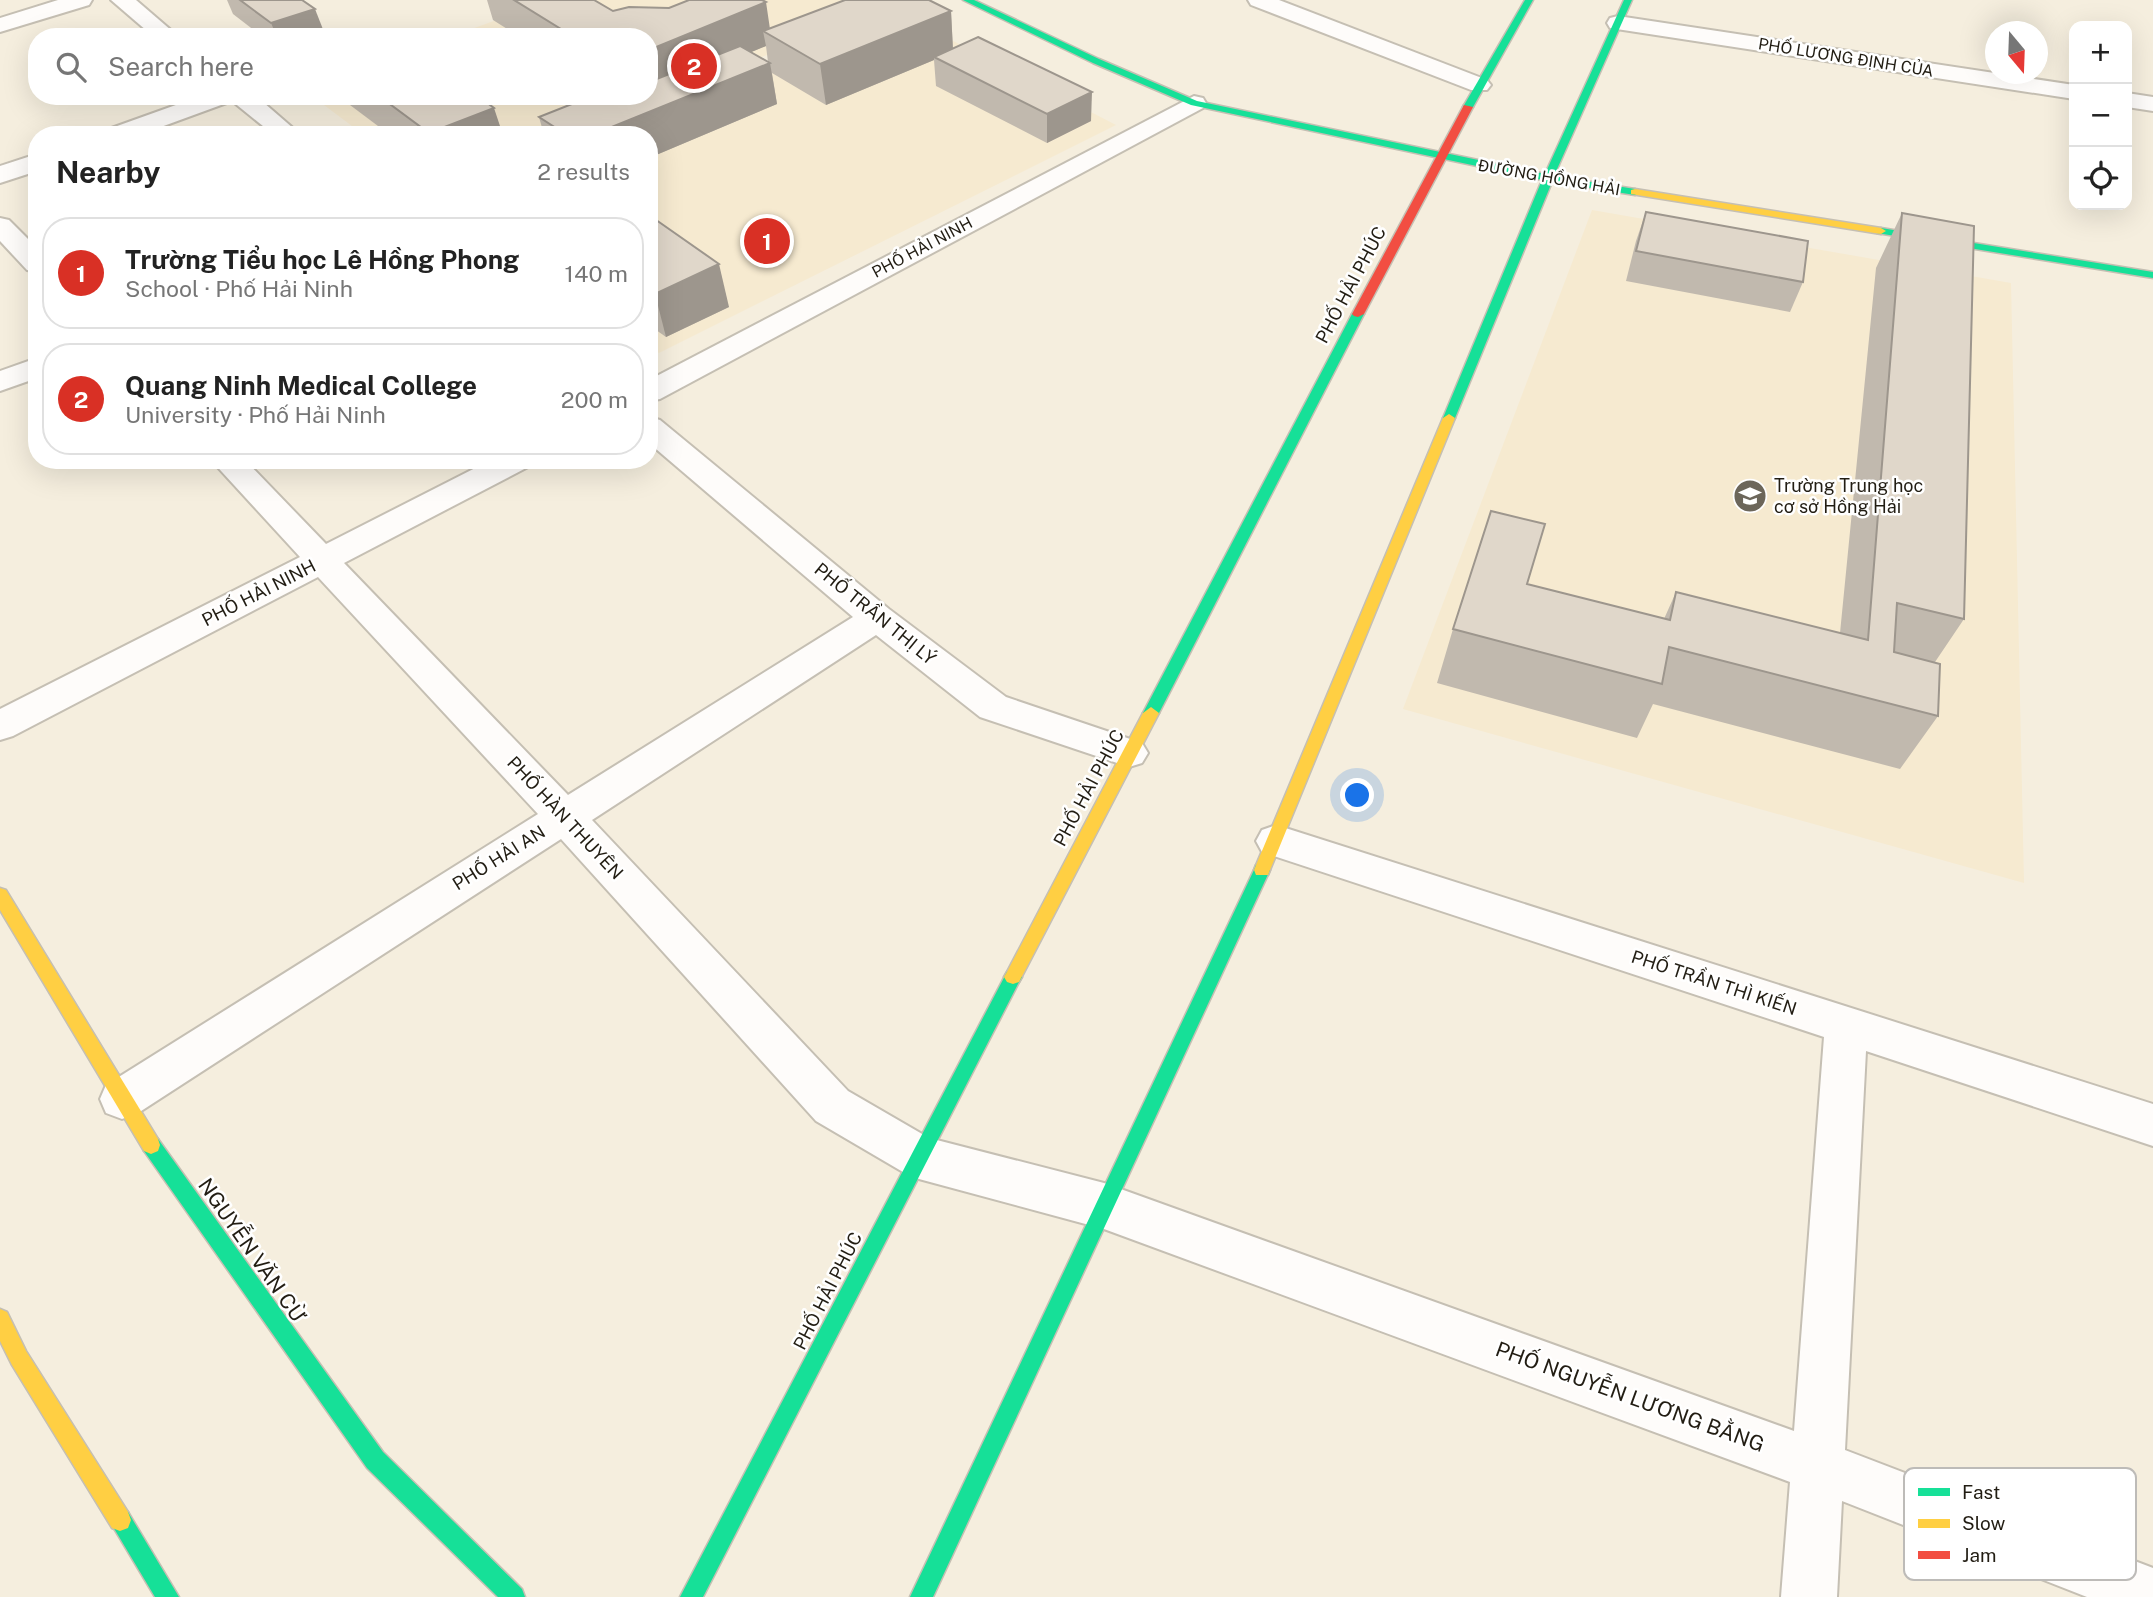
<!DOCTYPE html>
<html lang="en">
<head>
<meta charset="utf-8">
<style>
	body { margin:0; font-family:"Public Sans",sans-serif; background:#f2f2f2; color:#222 }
	.controls { position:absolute; right:21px; top:21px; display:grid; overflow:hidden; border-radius:14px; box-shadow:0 7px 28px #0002 }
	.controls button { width:63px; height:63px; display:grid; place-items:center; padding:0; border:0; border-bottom:2px solid #e0e0e0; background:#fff; color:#222; font:35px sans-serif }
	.compass { position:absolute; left:1985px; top:21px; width:63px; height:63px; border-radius:50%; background:#fff; box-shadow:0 7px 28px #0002; rotate:161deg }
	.you { position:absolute; left:1358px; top:796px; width:24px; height:24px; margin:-18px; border:5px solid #fff; border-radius:50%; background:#1a73e8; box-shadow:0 0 0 10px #1a73e833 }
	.badge { display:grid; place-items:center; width:46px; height:46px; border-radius:50%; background:#d93025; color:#fff; font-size:23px; font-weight:700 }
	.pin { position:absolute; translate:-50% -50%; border:4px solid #fff; box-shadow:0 2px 7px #0006 }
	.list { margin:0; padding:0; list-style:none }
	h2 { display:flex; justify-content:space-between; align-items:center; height:91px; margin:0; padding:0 28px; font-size:30px }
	h2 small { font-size:23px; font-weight:400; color:#767676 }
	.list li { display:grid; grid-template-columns:46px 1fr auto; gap:21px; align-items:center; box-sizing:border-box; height:112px; margin:0 14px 14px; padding:0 14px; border:2px solid #e0e0e0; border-radius:28px }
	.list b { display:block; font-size:26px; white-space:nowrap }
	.list p { margin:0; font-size:23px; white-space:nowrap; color:#767676 }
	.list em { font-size:23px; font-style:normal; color:#767676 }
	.icon { flex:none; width:38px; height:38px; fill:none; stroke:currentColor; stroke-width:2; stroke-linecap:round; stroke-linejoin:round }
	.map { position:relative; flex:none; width:2153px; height:1597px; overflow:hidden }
	.search { position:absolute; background:#fff; box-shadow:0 7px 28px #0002; left:28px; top:28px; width:630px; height:77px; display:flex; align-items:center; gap:18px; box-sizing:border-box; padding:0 24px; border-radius:28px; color:#767676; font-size:26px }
	.panel { position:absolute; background:#fff; box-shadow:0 7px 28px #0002; left:28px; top:126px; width:630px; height:343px; border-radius:28px }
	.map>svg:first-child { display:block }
	.built { fill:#f6ead0 }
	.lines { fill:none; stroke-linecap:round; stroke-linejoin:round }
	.street-casing { stroke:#c5bfb3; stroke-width:4 }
	.fast-casing { stroke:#c5bfb3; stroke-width:3 }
	.slow-casing { stroke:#c5bfb3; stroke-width:3 }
	.jam-casing { stroke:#c5bfb3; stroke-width:3 }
	.street { fill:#fefcfa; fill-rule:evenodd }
	.fast { fill:#16e098; fill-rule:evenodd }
	.slow { fill:#ffcf43; fill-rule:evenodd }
	.jam { fill:#f24e42; fill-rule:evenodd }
	.wall { fill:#c1b9ae; fill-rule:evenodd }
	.shaded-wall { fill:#9d968d }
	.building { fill:#e0d7ca; stroke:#9d968d; stroke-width:2 }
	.labels { text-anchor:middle; stroke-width:5; stroke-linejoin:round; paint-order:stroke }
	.far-street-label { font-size:16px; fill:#221d13; stroke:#fff }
	.street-label { font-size:18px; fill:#221d13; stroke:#fff }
	.poi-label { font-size:18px; fill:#221d13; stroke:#fff; text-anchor:start }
	.near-street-label { font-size:21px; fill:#221d13; stroke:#fff }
	.key { fill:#fff; stroke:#bdbbb8; stroke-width:2 }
	.key-label { font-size:19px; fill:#221d13 }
</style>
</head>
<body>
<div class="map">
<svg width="2153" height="1597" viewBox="0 0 2153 1597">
	<rect width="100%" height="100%" fill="#f5eede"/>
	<g class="built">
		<path d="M553,0H869L884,7L571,135H364L312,96H649V37H449Z"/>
		<path d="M901,14L1116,125L659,353L649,346V135H601Z"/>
		<path d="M1592,210L2011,283L2024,883L1403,709Z"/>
	</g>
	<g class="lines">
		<defs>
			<g id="street">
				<path d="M58,0H92L89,5L0,32V18Z"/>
				<path d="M111,0H136L179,37H154Z"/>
				<path d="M1248,0H1279L1487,80L1491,85L1487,90H1471L1251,5Z"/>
				<path d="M1618,16L2074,85V99L1610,28L1607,23L1610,18Z"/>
				<path d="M2127,93L2153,97V111L2127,107Z"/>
				<path d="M201,96H256L301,135H274L232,101L139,135H103L106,130Z"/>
				<path d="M1194,96L1203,98L1206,103L1203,108L660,399L649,401V380Z"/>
				<path d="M37,154V171L0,183V166Z"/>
				<path d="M0,218L9,220L37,248V272L27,270L0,241Z"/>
				<path d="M37,358V378L0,391V371Z"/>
				<path d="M649,417L660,420L889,609L1006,697L1142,743L1148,753L1142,763L1129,767L980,717L876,635L592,820L848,1091L929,1138L1104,1183L1794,1431L1824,1037L1262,852L1256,841L1262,830L1276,825L2153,1104V1146L1866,1051L1845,1450L2153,1568V1597H2087L1842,1501L1837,1597H1781L1790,1482L1104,1229L919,1179L903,1172L816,1121L561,839L138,1113L122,1119L106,1113L100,1099L106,1085L538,814L318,577L13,736L0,740V709L300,557L211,460H245L326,544L491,460H533L528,467L344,563L568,795L853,617L649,443Z"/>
			</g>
			<g id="fast">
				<path d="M963,0H974L1099,59L1197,101L1545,174L1624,0H1632L1554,176L1635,189L1640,192L1635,195L1552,182L1455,418L1453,421H1445L1443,418L1542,180L1191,105L1093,63Z"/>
				<path d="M1525,0H1533L1473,107L1464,109L1463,107Z"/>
				<path d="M1881,228L2153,272V278L1877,233V229Z"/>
				<path d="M1358,311L1364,314L1159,713L1151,719L1146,717L1143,713L1352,314Z"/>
				<path d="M1262,863L1268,865L1270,870L933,1597H910L1254,870L1256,865Z"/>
				<path d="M1013,970L1019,972L1022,977L1019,982L703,1597H680L1007,972Z"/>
				<path d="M151,1136L158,1139L383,1452L522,1589L525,1597H498L367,1468L144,1151L142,1145L144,1139Z"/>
				<path d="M120,1509L128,1512L179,1597H155L109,1520L112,1512Z"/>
			</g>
			<g id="slow">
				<path d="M1635,189L1881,228L1886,231L1881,234L1631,194V190Z"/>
				<path d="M1449,414L1455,418L1270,870L1268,875H1256L1254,870L1443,418Z"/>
				<path d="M1151,707L1159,713L1019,982L1013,984L1007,982L1004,977L1007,972L1143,713Z"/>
				<path d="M0,888L6,890L158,1139L160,1145L158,1151L151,1154L144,1151L0,910Z"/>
				<path d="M0,1309L7,1312L26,1351L128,1512L131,1520L128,1528L120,1531L112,1528L12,1365L0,1341Z"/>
			</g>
			<path id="jam" d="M1464,105L1473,107L1364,314L1358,317L1354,316L1352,314Z"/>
		</defs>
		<use href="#street" class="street-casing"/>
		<use href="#fast" class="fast-casing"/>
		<use href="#slow" class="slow-casing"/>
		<use href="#jam" class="jam-casing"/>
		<use href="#street" class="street"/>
		<use href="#fast" class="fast"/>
		<use href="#slow" class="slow"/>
		<use href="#jam" class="jam"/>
	</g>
	<g class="wall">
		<path d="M227,0H302L326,37H263L233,14Z"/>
		<path d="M487,0H594L613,11L770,29L951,11L953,48L1091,121L1047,143L936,86L934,60L826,105L772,73L777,104L649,158V135H544L539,117L608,98L649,96V37H520L493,20ZM766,46L768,62L751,52Z"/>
		<path d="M338,96H478L503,135H390Z"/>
		<path d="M1646,212L1803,282L1790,312L1626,281L1636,241Z"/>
		<path d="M1902,213L1964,619L1935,662L1938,716L1900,769L1653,704L1637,738L1437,683L1453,629L1527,584L1664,619L1676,592L1840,633L1876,268Z"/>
		<path d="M649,215L729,307L666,337L649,325Z"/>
	</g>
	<g class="shaded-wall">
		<path d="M766,2L771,36L763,31L766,46L649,95V50Z"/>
		<path d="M315,9L326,37H277L271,23Z"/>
		<path d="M951,11L953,52L934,57V60L826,105L820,64Z"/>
		<path d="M770,63L777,104L649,158V135H592Z"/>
		<path d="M1092,92L1091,121L1047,143V114Z"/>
		<path d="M494,108L503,135H430L429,133Z"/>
		<path d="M719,264L729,307L666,337L655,294Z"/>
	</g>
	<g class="building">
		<path d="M240,0H302L315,9L271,23Z"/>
		<path d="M514,0H594L613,11L629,7L669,8L689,0H762L766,2L649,50V37H574Z"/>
		<path d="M845,0H929L951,11L820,64L763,31Z"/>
		<path d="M383,32L390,37H369Z"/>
		<path d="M978,37L1092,92L1047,114L934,57Z"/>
		<path d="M740,46L770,63L592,135H563L565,134L539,117L592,96H605L608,98L613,96H649V82Z"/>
		<path d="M379,96H478L494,108L429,133Z"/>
		<path d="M517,130L524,135H504Z"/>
		<path d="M1646,212L1808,241L1803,282L1636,251Z"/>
		<path d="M1902,213L1974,226L1964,619L1897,603L1894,652L1940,664L1938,716L1669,647L1662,684L1453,629L1491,511L1545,524L1527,584L1670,620L1676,592L1868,640Z"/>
		<path d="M649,215L719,264L655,294L649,289Z"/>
	</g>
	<defs>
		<symbol id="school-disc" viewBox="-11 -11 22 22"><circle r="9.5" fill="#6c665a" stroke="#fff"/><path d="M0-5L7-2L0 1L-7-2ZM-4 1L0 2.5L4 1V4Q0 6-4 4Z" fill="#fff"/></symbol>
	</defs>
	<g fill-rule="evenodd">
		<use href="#school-disc" x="1731" y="477" width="38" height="38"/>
	</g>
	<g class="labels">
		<g class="far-street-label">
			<text transform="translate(1846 57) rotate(9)" y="6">PHỐ LƯƠNG ĐỊNH CỦA</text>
			<text transform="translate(1549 177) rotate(10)" y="6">ĐƯỜNG HỒNG HẢI</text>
			<text transform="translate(922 247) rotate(-28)" y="6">PHỐ HẢI NINH</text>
		</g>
		<g class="street-label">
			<text transform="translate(1351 285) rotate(-62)" y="6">PHỐ HẢI PHÚC</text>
			<text transform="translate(259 593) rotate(-27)" y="6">PHỐ HẢI NINH</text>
			<text transform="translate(875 614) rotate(39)" y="6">PHỐ TRẦN THỊ LÝ</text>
			<text transform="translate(1089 788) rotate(-62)" y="6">PHỐ HẢI PHÚC</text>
			<text transform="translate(565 818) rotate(47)" y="6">PHỐ HÀN THUYÊN</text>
			<text transform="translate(499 858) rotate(-32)" y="6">PHỐ HẢI AN</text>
			<text transform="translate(1714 983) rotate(18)" y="6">PHỐ TRẦN THÌ KIẾN</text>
			<text transform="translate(828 1291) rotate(-63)" y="6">PHỐ HẢI PHÚC</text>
		</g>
		<g class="poi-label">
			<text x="1774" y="492">Trường Trung học<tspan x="1774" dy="21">cơ sở Hồng Hải</tspan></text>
		</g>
		<g class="near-street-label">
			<text transform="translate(252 1251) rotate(55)" y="7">NGUYỄN VĂN CỪ</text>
			<text transform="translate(1630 1397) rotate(20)" y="7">PHỐ NGUYỄN LƯƠNG BẰNG</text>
		</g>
	</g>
	<rect x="1904" y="1468" width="232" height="112" rx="10" class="key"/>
	<rect x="1918" y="1488" width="32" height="8" fill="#16e098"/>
	<rect x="1918" y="1519" width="32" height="9" fill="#ffcf43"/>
	<rect x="1918" y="1551" width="32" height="8" fill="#f24e42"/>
	<g class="key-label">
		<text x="1962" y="1499">Fast</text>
		<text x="1962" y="1530">Slow</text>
		<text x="1962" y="1562">Jam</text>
	</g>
</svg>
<div class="controls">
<button>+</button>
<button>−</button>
<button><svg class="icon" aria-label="locate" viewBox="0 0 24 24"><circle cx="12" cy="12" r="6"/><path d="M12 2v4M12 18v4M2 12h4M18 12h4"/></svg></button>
</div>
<svg class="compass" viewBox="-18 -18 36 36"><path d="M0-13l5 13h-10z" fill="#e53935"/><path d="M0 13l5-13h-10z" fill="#767676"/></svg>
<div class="you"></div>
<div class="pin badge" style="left:767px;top:241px">1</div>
<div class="pin badge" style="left:694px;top:66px">2</div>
<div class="search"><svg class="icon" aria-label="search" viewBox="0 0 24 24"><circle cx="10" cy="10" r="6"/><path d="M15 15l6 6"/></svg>Search here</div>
<section class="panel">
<h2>Nearby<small>2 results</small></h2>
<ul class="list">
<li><span class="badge">1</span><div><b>Trường Tiểu học Lê Hồng Phong</b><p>School · Phố Hải Ninh</p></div><em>140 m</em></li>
<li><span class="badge">2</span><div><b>Quang Ninh Medical College</b><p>University · Phố Hải Ninh</p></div><em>200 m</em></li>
</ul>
</section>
</div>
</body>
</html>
